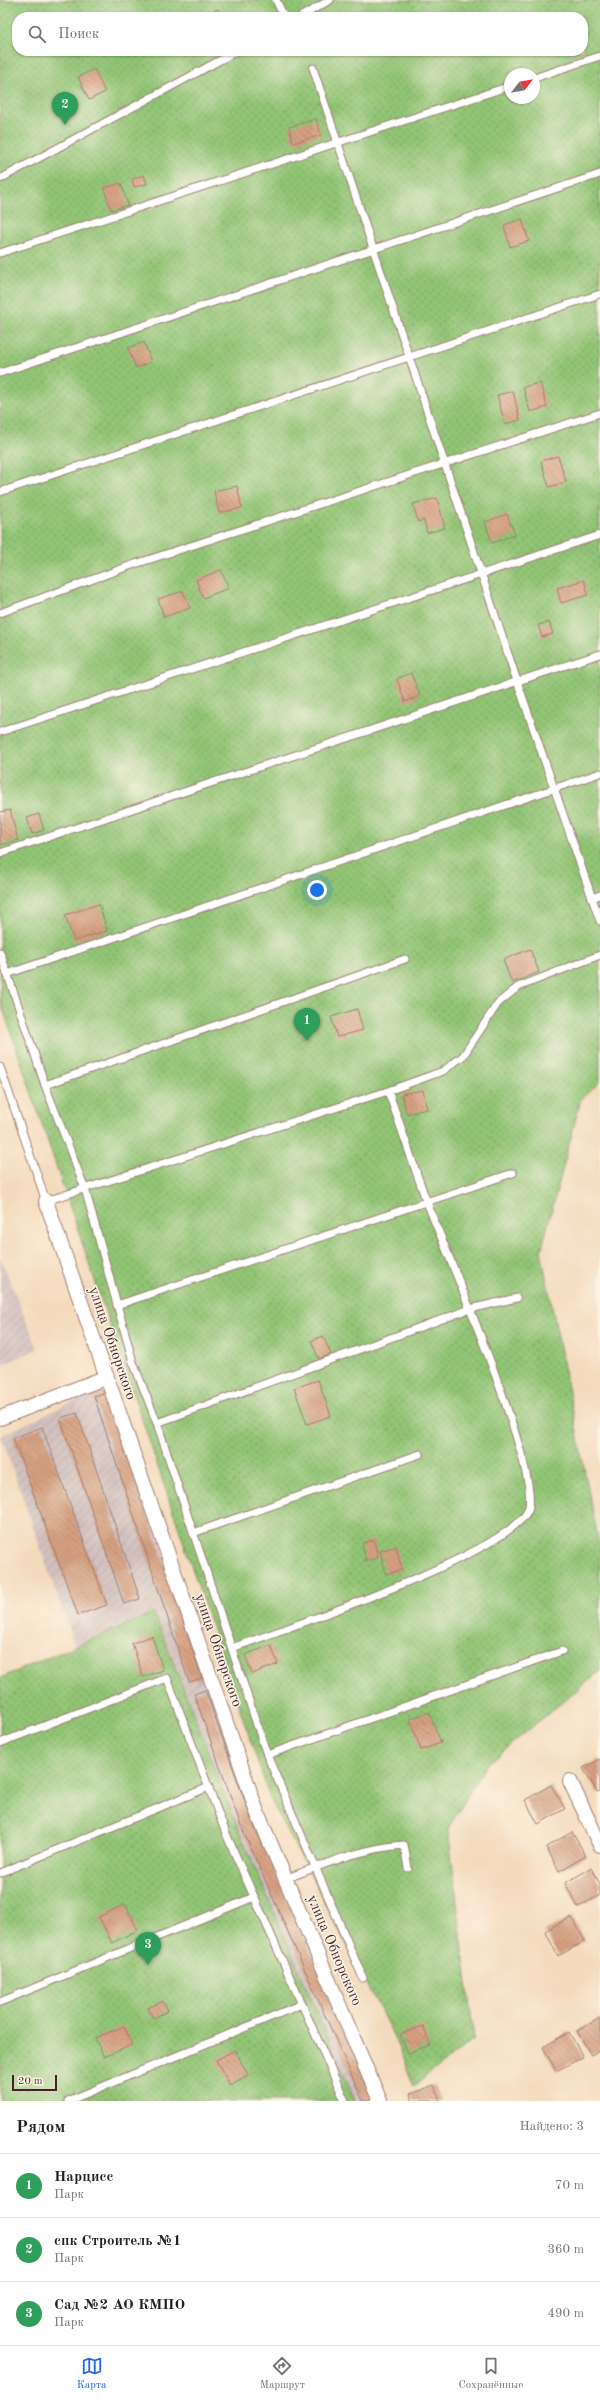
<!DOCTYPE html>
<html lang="ru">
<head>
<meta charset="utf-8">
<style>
	body { margin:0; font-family:"Old Standard TT",serif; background:#f6f6f6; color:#202124 }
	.compass { position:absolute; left:504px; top:68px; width:36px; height:36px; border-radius:50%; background:#fff; box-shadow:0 1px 3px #0004; rotate:59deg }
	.scale { position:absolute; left:12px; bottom:10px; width:45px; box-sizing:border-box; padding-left:4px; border:2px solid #4a1f2b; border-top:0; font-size:11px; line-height:14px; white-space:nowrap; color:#4a1f2b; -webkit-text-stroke:3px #fcf5e5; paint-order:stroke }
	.you { position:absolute; left:317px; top:890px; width:14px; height:14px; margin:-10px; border:3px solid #fff; border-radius:50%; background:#1a73e8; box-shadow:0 0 0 6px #1a73e833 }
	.badge { display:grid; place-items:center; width:26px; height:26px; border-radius:50%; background:#2563eb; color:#fff; font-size:13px; font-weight:700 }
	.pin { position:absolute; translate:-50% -33px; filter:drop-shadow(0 1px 2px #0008) }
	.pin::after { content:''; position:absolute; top:21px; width:14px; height:12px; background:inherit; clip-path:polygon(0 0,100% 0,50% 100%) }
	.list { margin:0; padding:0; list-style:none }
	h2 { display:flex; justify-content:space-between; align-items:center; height:52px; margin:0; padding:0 16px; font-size:17px }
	h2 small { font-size:13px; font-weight:400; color:#757577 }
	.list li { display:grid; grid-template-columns:26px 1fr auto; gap:12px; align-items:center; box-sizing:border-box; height:64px; padding:0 16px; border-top:1px solid #e0e0e0 }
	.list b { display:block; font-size:15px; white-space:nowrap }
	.list p { margin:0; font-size:13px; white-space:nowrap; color:#757577 }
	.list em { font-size:13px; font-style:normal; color:#757577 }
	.icon { flex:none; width:22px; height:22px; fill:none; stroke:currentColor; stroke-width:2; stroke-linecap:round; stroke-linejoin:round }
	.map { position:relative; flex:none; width:600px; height:2101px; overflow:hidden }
	.search { position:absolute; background:#fff; box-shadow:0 1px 3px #0004; left:12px; right:12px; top:12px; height:44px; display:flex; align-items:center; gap:10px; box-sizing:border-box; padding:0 14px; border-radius:16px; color:#757577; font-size:15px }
	.sheet { height:244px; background:#fff }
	nav { display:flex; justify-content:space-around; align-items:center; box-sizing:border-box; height:56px; border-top:1px solid #e0e0e0; background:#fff; font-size:11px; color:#757577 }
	nav a { display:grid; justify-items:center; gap:2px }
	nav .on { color:#2563eb }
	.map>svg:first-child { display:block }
	.industrial { fill:url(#industrial-furrows) }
	.garden { fill:url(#garden-dots); stroke:#6e7250; fill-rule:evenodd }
	.building { fill:url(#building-back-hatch) }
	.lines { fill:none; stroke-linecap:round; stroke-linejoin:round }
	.lane-casing { stroke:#9f7d74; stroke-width:9 }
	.street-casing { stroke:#9f7d74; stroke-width:16 }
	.lane { stroke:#fff; stroke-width:7 }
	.street { stroke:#fff; stroke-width:14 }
	.labels { text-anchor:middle; stroke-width:3; stroke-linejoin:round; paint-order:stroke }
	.street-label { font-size:15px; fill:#4a1f2b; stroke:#fcf5e5 }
</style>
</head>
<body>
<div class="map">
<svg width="600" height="2101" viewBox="0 0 600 2101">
	<defs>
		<pattern id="industrial-furrows" width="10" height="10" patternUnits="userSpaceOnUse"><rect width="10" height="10" fill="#d1c0bd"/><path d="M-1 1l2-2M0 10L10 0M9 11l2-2" fill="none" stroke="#b5a5a3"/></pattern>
		<pattern id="garden-dots" width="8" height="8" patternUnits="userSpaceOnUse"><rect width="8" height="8" fill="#91c475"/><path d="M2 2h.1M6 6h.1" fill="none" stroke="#789f60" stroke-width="1.8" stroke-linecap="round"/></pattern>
		<pattern id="building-back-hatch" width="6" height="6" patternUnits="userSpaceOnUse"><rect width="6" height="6" fill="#d6a081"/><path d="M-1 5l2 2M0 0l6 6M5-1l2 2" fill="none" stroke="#b0826a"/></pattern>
	</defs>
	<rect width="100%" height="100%" fill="#fcf5e5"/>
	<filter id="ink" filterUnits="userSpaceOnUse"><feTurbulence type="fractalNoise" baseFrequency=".025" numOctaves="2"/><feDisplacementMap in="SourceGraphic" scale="8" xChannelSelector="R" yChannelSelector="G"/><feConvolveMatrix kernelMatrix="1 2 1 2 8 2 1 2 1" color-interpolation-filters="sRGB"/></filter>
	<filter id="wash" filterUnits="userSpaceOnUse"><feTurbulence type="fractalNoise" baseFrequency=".012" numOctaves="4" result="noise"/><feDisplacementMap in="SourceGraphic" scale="16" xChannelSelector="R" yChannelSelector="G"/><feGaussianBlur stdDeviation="0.9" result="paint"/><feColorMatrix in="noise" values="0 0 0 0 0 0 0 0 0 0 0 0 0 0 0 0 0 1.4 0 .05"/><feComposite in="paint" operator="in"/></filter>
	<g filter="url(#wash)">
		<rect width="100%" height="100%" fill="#f4dbbd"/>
		<g class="industrial">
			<path d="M0,1257L38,1349L0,1366Z"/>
			<path d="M107,1385L254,1820L378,2101H355L238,1828L155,1613L75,1646L1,1436Z"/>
		</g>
		<g class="garden">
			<path d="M0,0H600V1082L581,1099L541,1251L600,1548V1671L486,1765L448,1829L474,2039L414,2086L391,2030L270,1798L0,1000ZM17,17H583V51H17ZM510,74H534V98H510Z"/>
			<path d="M154,1613L238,1828L355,2101H0V1678Z"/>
		</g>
		<g id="blocks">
			<g class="building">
				<path d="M218,9L221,17H201Z"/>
				<path d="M94,69L105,92L89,100L78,77Z"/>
				<path d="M316,119L321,135L293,143L289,127Z"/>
				<path d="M144,175L147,184L134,187L132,179Z"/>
				<path d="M121,183L128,205L111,210L104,188Z"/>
				<path d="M522,219L529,241L510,247L504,225Z"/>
				<path d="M144,342L151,362L136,368L128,348Z"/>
				<path d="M540,383L547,407L530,412L523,387Z"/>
				<path d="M513,391L520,420L505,424L497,395Z"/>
				<path d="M558,456L566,482L549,487L541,461Z"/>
				<path d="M237,486L242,508L219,513L214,491Z"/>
				<path d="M437,498L445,528L427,533L424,520L418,522L413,504Z"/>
				<path d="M507,514L515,535L492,543L485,522Z"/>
				<path d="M221,570L229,588L203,598L196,580Z"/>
				<path d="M584,580L588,595L561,603L557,588Z"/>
				<path d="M183,591L190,608L164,617L158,599Z"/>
				<path d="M549,622L553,634L542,637L538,625Z"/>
				<path d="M411,673L420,696L405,702L397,679Z"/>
				<path d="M10,810L18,840L0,845V812Z"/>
				<path d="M39,814L44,830L32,834L27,818Z"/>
				<path d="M99,904L107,931L74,941L65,915Z"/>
				<path d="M530,949L539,972L512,983L503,960Z"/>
				<path d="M357,1009L363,1030L337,1037L331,1017Z"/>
				<path d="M423,1090L427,1109L406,1114L402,1094Z"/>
				<path d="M323,1336L331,1354L319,1359L311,1341Z"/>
				<path d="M318,1380L331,1416L307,1424L294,1388Z"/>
				<path d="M107,1392L202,1678L189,1682L94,1396Z"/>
				<path d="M77,1413L140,1599L124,1604L60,1418Z"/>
				<path d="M42,1427L107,1605L78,1615L13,1438Z"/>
				<path d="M374,1540L378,1558L366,1561L362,1543Z"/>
				<path d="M396,1546L402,1570L386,1574L380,1551Z"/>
				<path d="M152,1636L163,1670L143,1677L132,1643Z"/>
				<path d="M271,1645L278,1664L252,1674L245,1655Z"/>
				<path d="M205,1690L252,1821L375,2100L374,2101H363L241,1826L194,1694Z"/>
				<path d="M429,1712L441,1743L421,1750L410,1719Z"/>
				<path d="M600,1759V1791L597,1792L583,1768Z"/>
				<path d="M551,1785L565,1809L538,1824L525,1800Z"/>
				<path d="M572,1832L586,1856L559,1871L546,1847Z"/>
				<path d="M591,1868L600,1884V1895L578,1907L565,1883Z"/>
				<path d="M125,1904L138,1930L112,1943L99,1917Z"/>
				<path d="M571,1917L585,1941L558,1956L545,1931Z"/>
				<path d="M163,2001L168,2011L153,2018L148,2008Z"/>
				<path d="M600,2018V2050L591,2055L577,2031Z"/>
				<path d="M124,2026L132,2045L104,2057L95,2038Z"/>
				<path d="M423,2026L430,2045L408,2053L400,2034Z"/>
				<path d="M569,2032L583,2057L556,2071L543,2047Z"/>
				<path d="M235,2050L248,2075L230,2085L216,2060Z"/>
				<path d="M434,2085L440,2101H413L410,2094Z"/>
			</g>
		</g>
	</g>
	<g filter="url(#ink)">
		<use href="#blocks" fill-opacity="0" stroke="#9f7d74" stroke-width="1"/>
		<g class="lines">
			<defs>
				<g id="lane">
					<path d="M276,0L284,17"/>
					<path d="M300,17L330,0"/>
					<path d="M313,68L517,681L600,921"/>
					<path d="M534,78L600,56"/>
					<path d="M0,179L237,51"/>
					<path d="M0,253L510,86"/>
					<path d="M0,373L600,174"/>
					<path d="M0,492L600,294"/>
					<path d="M0,613L132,565L600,413"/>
					<path d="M0,732L600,535"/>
					<path d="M0,853L600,654"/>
					<path d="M592,898L600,895"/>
					<path d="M0,952L45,1085L85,1189L133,1362L157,1423L267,1755L363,1978"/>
					<path d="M7,974L600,773"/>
					<path d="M0,1067L46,1201L388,1091L443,1071L463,1056L498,1003L518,987L600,955"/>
					<path d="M45,1085L405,959"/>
					<path d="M117,1305L513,1173"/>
					<path d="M157,1423L470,1309L517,1298"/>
					<path d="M193,1533L420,1454"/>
					<path d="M232,1648C284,1629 510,1553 528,1510C543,1475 446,1251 428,1205C414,1168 402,1129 388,1091"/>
					<path d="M0,1743L167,1678L227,1836L345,2101"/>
					<path d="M267,1755L562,1651"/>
					<path d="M0,1873L209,1787"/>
					<path d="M285,1879C325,1864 362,1848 404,1845L408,1868"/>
					<path d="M0,2002L254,1897"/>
					<path d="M68,2101L302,2004"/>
				</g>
				<g id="street">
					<path d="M46,1201L257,1812L380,2101"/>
					<path d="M0,1418L107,1377"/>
					<path d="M570,1781L600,1845"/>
				</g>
			</defs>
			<use href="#lane" class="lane-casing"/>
			<use href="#street" class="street-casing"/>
			<use href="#lane" class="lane"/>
			<use href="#street" class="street"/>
		</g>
	</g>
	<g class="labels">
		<g class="street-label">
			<text transform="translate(113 1343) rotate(71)" y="5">улица Обнорского</text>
			<text transform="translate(219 1650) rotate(71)" y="5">улица Обнорского</text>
			<text transform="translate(335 1950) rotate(67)" y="5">улица Обнорского</text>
		</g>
	</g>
</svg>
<svg class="compass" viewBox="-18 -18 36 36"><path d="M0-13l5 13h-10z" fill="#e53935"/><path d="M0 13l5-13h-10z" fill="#757577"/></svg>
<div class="scale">20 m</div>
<div class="you"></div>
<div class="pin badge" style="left:307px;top:1041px;background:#2e9e5b">1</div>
<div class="pin badge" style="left:65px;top:125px;background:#2e9e5b">2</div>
<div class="pin badge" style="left:148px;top:1965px;background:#2e9e5b">3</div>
<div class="search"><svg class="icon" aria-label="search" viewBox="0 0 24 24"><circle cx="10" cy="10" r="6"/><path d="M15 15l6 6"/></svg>Поиск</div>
</div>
<section class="sheet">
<h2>Рядом<small>Найдено: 3</small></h2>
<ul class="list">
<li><span class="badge" style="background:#2e9e5b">1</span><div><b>Нарцисс</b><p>Парк</p></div><em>70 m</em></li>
<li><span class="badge" style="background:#2e9e5b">2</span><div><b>спк Строитель №1</b><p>Парк</p></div><em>360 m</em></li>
<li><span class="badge" style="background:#2e9e5b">3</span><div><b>Сад №2 АО КМПО</b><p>Парк</p></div><em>490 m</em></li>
</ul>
</section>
<nav>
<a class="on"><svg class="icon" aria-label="map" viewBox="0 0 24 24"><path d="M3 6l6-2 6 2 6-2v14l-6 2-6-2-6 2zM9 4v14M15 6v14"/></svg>Карта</a>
<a><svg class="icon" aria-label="directions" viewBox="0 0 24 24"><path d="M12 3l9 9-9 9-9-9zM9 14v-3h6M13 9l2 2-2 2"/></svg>Маршрут</a>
<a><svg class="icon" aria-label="saved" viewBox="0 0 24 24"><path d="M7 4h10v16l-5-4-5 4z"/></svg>Сохранённые</a>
</nav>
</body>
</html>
